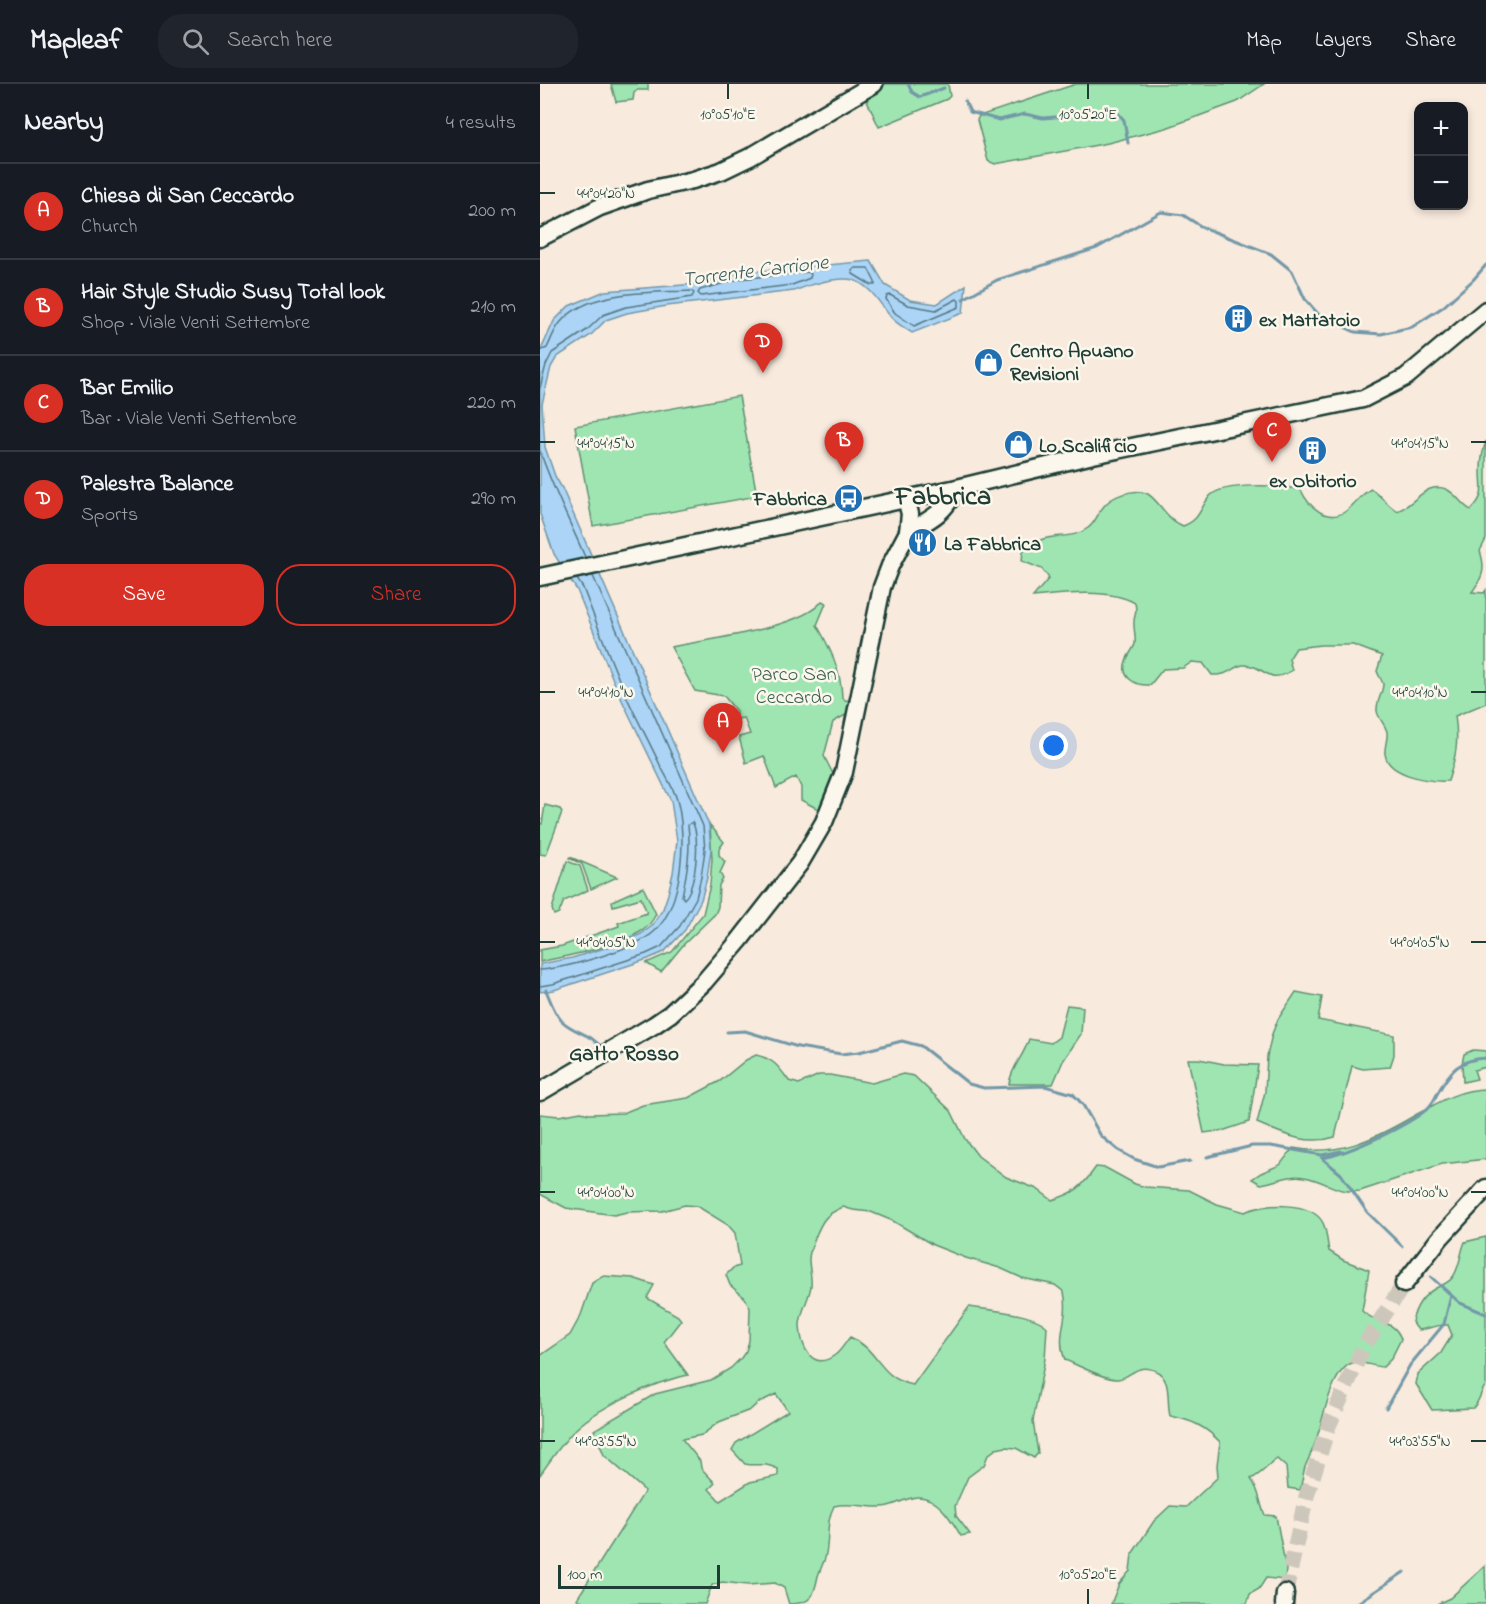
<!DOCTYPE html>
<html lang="en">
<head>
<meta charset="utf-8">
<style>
	body { margin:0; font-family:"Indie Flower",sans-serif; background:#20242c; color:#f1f3f6 }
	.controls { position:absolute; right:18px; top:18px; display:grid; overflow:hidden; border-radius:12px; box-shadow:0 3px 9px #0003 }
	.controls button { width:54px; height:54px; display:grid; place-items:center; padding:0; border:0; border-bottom:2px solid #363941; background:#171b24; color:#f1f3f6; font:30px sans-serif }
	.scale { position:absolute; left:18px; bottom:15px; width:162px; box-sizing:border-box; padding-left:6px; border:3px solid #1f3d34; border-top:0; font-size:16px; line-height:21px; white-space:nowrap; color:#1f3d34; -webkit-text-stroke:4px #fbf7ec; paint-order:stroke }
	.you { position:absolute; left:514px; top:662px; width:21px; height:21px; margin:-15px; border:4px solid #fff; border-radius:50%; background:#1a73e8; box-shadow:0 0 0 9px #1a73e833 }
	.badge { display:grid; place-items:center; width:39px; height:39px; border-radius:50%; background:#d93025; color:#fff; font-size:20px; font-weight:700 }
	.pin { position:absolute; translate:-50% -50px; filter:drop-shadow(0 2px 3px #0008) }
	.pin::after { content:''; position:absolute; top:32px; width:21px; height:18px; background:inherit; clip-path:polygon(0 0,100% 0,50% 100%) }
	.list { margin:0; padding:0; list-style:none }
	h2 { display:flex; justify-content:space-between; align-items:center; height:78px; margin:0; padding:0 24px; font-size:26px }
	h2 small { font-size:20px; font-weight:400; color:#9ea1a6 }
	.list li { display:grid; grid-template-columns:39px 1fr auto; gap:18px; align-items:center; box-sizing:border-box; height:96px; padding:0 24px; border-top:2px solid #363941 }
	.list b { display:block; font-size:22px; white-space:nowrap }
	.list p { margin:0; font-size:20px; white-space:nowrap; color:#9ea1a6 }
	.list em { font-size:20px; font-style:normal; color:#9ea1a6 }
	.actions { display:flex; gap:12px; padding:18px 24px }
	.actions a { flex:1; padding:14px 0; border:2px solid #d93025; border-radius:24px; text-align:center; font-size:21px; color:#d93025 }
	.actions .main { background:#d93025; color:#fff }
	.icon { flex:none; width:33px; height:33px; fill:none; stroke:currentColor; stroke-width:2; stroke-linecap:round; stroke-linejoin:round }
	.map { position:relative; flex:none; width:946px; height:1520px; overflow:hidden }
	header { display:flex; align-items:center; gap:36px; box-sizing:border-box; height:84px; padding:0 30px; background:#171b24; border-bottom:2px solid #363941 }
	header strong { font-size:28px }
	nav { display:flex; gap:33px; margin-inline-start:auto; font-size:21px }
	.search { width:420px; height:54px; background:#20242c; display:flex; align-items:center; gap:15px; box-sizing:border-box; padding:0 21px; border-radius:24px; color:#9ea1a6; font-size:22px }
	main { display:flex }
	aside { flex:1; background:#171b24 }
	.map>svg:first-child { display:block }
	.green { fill:#9fe5b1; stroke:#5f9172; stroke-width:1.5; fill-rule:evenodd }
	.water { fill:#abd4f6; stroke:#7398a8; stroke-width:1.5 }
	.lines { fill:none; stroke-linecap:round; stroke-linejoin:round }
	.shore { stroke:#577982; stroke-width:1.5 }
	.stream { stroke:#7398a8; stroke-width:3 }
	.secondary-tunnel { stroke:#cdc7bb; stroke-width:16; stroke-dasharray:16 8; stroke-linecap:butt }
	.secondary-casing { stroke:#1f3d34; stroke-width:21 }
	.secondary { stroke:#fbf7ec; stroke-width:16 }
	.ticks { fill:none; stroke:#1f3d34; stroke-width:2 }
	.labels { text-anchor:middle; stroke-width:5; stroke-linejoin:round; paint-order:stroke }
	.poi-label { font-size:20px; font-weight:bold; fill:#1f3d34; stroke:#fbf7ec; text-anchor:start }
	.park-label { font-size:20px; fill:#395f4d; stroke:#fbf7ec }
	.water-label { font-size:21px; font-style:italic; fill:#3b5b5b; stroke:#fbf7ec }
	.neighbourhood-label { font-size:21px; font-weight:bold; fill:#1f3d34; stroke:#fbf7ec }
	.district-label { font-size:26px; font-weight:bold; fill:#1f3d34; stroke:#fbf7ec }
	.ticks-label { font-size:15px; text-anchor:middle; fill:#1f3d34; stroke:#fbf7ec; stroke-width:5; stroke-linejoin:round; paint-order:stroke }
</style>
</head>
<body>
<header>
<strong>Mapleaf</strong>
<div class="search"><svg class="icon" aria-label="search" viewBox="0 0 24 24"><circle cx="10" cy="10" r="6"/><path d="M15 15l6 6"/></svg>Search here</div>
<nav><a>Map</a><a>Layers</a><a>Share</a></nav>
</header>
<main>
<aside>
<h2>Nearby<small>4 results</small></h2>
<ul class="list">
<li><span class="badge">A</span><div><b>Chiesa di San Ceccardo</b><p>Church</p></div><em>200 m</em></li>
<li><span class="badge">B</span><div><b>Hair Style Studio Susy Total look</b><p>Shop · Viale Venti Settembre</p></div><em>210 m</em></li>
<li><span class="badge">C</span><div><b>Bar Emilio</b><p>Bar · Viale Venti Settembre</p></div><em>220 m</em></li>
<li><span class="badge">D</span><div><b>Palestra Balance</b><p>Sports</p></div><em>290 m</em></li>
</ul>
<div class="actions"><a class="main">Save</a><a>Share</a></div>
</aside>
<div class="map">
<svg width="946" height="1520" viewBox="0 0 946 1520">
	<rect width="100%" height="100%" fill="#f8eadd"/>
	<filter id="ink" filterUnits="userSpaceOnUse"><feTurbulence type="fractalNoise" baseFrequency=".0167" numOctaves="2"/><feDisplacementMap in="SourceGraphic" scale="12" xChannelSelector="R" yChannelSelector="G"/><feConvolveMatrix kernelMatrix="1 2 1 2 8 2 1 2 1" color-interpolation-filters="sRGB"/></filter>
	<g filter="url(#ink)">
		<g class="green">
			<path d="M71,0H108V6H97L94,9L93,16L76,18Z"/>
			<path d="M344,0H408L410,12L407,15L339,43L325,13Z"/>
			<path d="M536,0H724L697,18L626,44L568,59L455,80L448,77L437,36L439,32Z"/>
			<path d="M199,312L217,412L53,442L35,342Z"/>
			<path d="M946,357V455L940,467C946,485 943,493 932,508L944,509L946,506V619L915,632C919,658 916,672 908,697C891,698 848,692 845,670C844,663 848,656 847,648C845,640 838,634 837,627C836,618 843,609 843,600C842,596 838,591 837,587L842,572L813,561H781L756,564L749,575L752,586C727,603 725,580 703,581C693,582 690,592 672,591L663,579L652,578L643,584L623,585L610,601C596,602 580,594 586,577C588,571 593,566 595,560C596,554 594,547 594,541C593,531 598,531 595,519C569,504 522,510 493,513L509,494L502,485L482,477L483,467C489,462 496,457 503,455C518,450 534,455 548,444C556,438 557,430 564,422C572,412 593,404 606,409C618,414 625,435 643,442C661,435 659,425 670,412C683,398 743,401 761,406C768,422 787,440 806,427C815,420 820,411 831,405C841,411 847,421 857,427C874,422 885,397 906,405C917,410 921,421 931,426C946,410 941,406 941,386C941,376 943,366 946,357Z"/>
			<path d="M282,517L286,519L277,541C290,564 301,586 302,613L305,616L313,617L311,628L293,638L284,672L293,690L283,723L280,726L261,716V703L256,693L236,704L224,672L206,679L199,653L210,650L204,634L196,635V627L184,612L155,607L131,563C164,556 263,544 282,517Z"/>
			<path d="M5,721L20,725L22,728L6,771L0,770V740H2Z"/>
			<path d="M170,741L184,758L179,765V771L185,778L180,789L183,795L179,801L178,823L175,830L144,860L121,888L106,879L132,868L163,830L170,801L172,775Z"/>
			<path d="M30,773L77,793L51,805L42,780L29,774Z"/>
			<path d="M27,777L40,782L48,806L24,817L19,829L14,831L12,825Z"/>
			<path d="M103,803L116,830C112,838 108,844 100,848C73,864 31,871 0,878V866L22,862L79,842L78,839L107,829L101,814L73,822L72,817Z"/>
			<path d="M756,908L782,913L778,936L854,951V971L850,983L823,985L812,982L795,1053C767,1062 743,1050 717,1039L725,1008L727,972L732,950L738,935Z"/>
			<path d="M527,921L543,923L541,950L523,977L513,1000H469C471,983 484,972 489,955L511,959L519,953Z"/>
			<path d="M933,966L946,967V983L934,986L937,995L923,998L922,980L924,970Z"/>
			<path d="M216,971C234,975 239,983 249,997L259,1000L279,991H290L332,999L363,990L374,992L411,1027L425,1055L438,1072L466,1093L497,1105L512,1116C536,1109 542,1103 556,1083L566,1084L595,1100L605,1103L649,1106L677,1120L705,1128C724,1119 772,1117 783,1139C787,1147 787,1159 789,1167L803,1176L829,1186L822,1227C837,1241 854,1235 861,1255L851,1275L843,1283C833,1283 821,1276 812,1279C792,1286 783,1335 777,1353C774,1364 769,1373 765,1383C763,1390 762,1398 760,1406L748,1404L746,1383L737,1375C727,1382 722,1390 711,1395C720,1406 719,1419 725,1431L736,1432L746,1485L745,1496L726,1494L719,1505L710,1510L707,1520H571L579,1500L590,1487L592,1470L614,1437L630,1422L646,1423L678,1393L677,1381L680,1358C665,1342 651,1336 630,1332C626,1316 633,1294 614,1286C610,1285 604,1283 600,1285C592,1287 587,1294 578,1295C565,1296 538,1281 525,1276C515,1250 530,1235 524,1208L515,1201L482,1194L460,1184L426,1174L393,1161L353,1137L331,1128L313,1126L303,1123C296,1126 288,1130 284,1136C279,1143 269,1166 269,1175C269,1184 272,1193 271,1202C269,1216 260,1228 260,1242C261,1263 272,1288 295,1271C301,1267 305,1259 310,1253C340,1266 338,1294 373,1301L429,1223C448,1226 495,1229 507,1243L505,1275L493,1337L498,1369L494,1374L476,1364L466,1363L456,1365L448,1371L444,1381L428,1393L415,1422L416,1432L430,1450L421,1452C412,1437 398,1412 377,1413C364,1414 354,1423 341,1423C325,1424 310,1418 294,1422C285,1439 290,1456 285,1474C283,1480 280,1486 278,1492C274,1512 272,1520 249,1520L244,1504L235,1499L208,1501L182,1498L172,1501L165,1520H50L37,1515L105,1407L64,1371L54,1346L115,1310L171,1296L191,1284L201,1274L206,1267L209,1257L210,1224L205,1214L190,1201L186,1191L193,1184L200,1182L195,1149L188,1141L157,1122L145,1121L122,1127L87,1128L74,1131L26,1124L0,1110V1030L19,1032L41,1028L49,1030L83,1029L103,1021L148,1014L180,997L206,976ZM236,1310L248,1327L196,1359L192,1366L205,1380C220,1383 222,1377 238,1385V1392L210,1398L180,1417L169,1405L175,1399L161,1384L160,1377L142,1355L162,1351L179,1338L210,1326L218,1319Z"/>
			<path d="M648,975H659L684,980L718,981L709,1038L685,1046L664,1049Z"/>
			<path d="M946,1005V1075L902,1080L820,1107C793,1109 788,1097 764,1093C749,1090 735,1098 721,1100L712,1095L721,1089L740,1081L753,1064C798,1073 834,1055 872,1033C896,1020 918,1005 946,1005Z"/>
			<path d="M946,1153V1301C940,1308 940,1317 933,1324L892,1326L876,1300L878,1290L901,1269L912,1251L908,1241C897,1240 889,1245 878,1246L872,1238C875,1224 883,1211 896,1204C902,1201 908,1199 912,1194C920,1185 920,1169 925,1158Z"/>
			<path d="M63,1192L93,1194L114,1201L107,1214L138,1232L141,1236L124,1258L148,1291C114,1298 54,1324 31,1350C20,1362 10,1377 0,1391V1272L30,1251L41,1231L52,1199Z"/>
			<path d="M945,1482L946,1520H897L910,1514Z"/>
		</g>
		<path class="water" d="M331,177L345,201L370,216L397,220L426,201L423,229L372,249C365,244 355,239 350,232C340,220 330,201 313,196C298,192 268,201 254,207L127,222L87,229L66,236L51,251L17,273L11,283L2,320L5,363L15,392L22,404L169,741L171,766L167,794L161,816L145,846L124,868L108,875L14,906L0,908V880L32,874L81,859L101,850L112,842L123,825L128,810L133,789L137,757L131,717L78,608L37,506L14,470L0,430V268L14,237L29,222L65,207L157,200L198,189Z"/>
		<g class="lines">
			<g class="shore">
				<path d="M315,184H328L335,198V201H331L313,190L312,187Z"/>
				<path d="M268,188L271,190L270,194L252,201L161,212L158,209L160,206L199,195Z"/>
				<path d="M350,211L368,221L396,226L417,215L419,217V223L374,242L355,229L346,215L347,212Z"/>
				<path d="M0,267L7,264C11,256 14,246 20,239C48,205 110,209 151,207L154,209L152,213L86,223L63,231L47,246L12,269L6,281L0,304"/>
				<path d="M0,367C12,403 30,438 45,473"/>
				<path d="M152,738C161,750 156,806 144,815L142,812C147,788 151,765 148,741Z"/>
				<path d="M0,886C27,884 96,865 115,847C143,820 147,751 137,716C134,705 127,694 121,683C109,657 95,632 83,605C69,572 56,538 43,504L37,495"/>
				<path d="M0,902L13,900L106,870L121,863L140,842L156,814L161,793L165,766L163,742L53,492"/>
			</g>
			<g class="stream">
				<path d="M368,0L372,8L380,13L404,4"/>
				<path d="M425,17L430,28L459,36L485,30L503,34L577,28L584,36L588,59"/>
				<path d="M423,215L457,196L557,164L621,128L643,131L662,143L731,170L752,187L765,215L780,232L815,248L841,250L872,243L903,223L933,196L946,181"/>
				<path d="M6,906C10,916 14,929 22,937C34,949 53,950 62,965"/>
				<path d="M187,948L205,947L258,963L301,970L319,968L362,957L381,962L429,1000L444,1004L505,1002L533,1010L543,1021L561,1052L578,1066L594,1075L618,1083L650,1077"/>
				<path d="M69,976L76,977"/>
				<path d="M667,1073L712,1062H731L782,1071L801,1067"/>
				<path d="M782,1074C807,1070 867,1042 887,1025C891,1021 895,1015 897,1010C910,987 919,975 946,974"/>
				<path d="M783,1075L801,1090L827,1128L862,1162"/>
				<path d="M891,1193L920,1219L946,1230"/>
				<path d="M846,1324L870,1281L904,1240L911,1211"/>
				<path d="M816,1520L864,1488"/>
			</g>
			<path class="secondary-tunnel" d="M745,1509L766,1414L788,1343L824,1262L864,1200"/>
			<defs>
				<g id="secondary">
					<path d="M0,154L60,123L108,106L153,96L181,87L210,73L334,0"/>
					<path d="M368,448C393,434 403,430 417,404"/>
					<path d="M0,493L417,404L553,371L823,315L866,293L946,226"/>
					<path d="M0,1008L114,941L130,930L164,898L199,857L260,779L284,738L304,688L342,503L350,482L368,448L370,430L366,414"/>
					<path d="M864,1200L900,1154L946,1104"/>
					<path d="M744,1520L745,1509"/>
				</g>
			</defs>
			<use href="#secondary" class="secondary-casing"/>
			<use href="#secondary" class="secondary"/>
		</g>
	</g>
	<path class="ticks" d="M188,0V15M548,0V15M0,109H15M0,358H15M931,358H946M0,608H15M931,608H946M0,858H15M931,858H946M0,1108H15M931,1108H946M0,1357H15M931,1357H946M548,1505V1520"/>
	<defs>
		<symbol id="building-disc" viewBox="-11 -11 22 22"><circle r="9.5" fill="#1f6fb2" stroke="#fbf7ec"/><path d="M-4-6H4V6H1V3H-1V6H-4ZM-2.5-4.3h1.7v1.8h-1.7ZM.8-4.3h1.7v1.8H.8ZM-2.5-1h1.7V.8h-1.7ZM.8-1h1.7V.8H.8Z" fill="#fff"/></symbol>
		<symbol id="shop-disc" viewBox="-11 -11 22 22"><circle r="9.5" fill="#1f6fb2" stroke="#fbf7ec"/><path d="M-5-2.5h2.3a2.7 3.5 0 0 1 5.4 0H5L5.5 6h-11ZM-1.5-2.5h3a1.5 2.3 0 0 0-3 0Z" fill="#fff"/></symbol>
		<symbol id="bus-disc" viewBox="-11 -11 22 22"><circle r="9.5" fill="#1f6fb2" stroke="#fbf7ec"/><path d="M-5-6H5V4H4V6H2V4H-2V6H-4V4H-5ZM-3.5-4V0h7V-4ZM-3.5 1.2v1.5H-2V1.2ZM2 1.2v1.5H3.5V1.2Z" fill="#fff"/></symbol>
		<symbol id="restaurant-disc" viewBox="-11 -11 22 22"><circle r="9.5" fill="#1f6fb2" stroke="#fbf7ec"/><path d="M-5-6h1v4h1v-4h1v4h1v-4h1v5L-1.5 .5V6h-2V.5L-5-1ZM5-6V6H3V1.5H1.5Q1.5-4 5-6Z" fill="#fff"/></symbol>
	</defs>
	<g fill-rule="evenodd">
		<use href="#building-disc" x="682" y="218" width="33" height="33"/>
		<use href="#shop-disc" x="432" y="262" width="33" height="33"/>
		<use href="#shop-disc" x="462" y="344" width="33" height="33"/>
		<use href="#building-disc" x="756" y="350" width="33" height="33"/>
		<use href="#bus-disc" x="292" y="398" width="33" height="33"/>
		<use href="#restaurant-disc" x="366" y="442" width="33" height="33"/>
	</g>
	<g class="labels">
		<g class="poi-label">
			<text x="719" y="242">ex Mattatoio</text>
			<text x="470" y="273">Centro Apuano<tspan x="470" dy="23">Revisioni</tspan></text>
			<text x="499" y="368">Lo Scalificio</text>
			<text x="773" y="403" text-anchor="middle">ex Obitorio</text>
			<text x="287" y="421" text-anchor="end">Fabbrica</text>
			<text x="404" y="466">La Fabbrica</text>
		</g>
		<g class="park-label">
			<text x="254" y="596">Parco San<tspan x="254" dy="23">Ceccardo</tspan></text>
		</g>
		<g class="water-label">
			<text transform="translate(215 186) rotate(-7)" y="7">Torrente Carrione</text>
		</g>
		<g class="neighbourhood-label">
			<text x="84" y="976">Gatto Rosso</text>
		</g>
		<g class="district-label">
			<text x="403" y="420">Fabbrica</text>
		</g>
	</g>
	<g class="ticks-label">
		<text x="188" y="35">10°05'10"E</text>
		<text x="548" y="35">10°05'20"E</text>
		<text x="66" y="114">44°04'20"N</text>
		<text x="66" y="364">44°04'15"N</text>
		<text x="880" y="364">44°04'15"N</text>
		<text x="66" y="613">44°04'10"N</text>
		<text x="880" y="613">44°04'10"N</text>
		<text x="66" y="863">44°04'05"N</text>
		<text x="880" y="863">44°04'05"N</text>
		<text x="66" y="1113">44°04'00"N</text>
		<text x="880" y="1113">44°04'00"N</text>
		<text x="66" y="1362">44°03'55"N</text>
		<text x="880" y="1362">44°03'55"N</text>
		<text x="548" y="1495">10°05'20"E</text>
	</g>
</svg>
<div class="controls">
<button>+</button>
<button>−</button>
</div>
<div class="scale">100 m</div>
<div class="you"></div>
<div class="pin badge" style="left:183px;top:669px">A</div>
<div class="pin badge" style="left:304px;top:388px">B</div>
<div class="pin badge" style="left:732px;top:378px">C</div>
<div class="pin badge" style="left:223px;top:289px">D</div>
</div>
</main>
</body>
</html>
